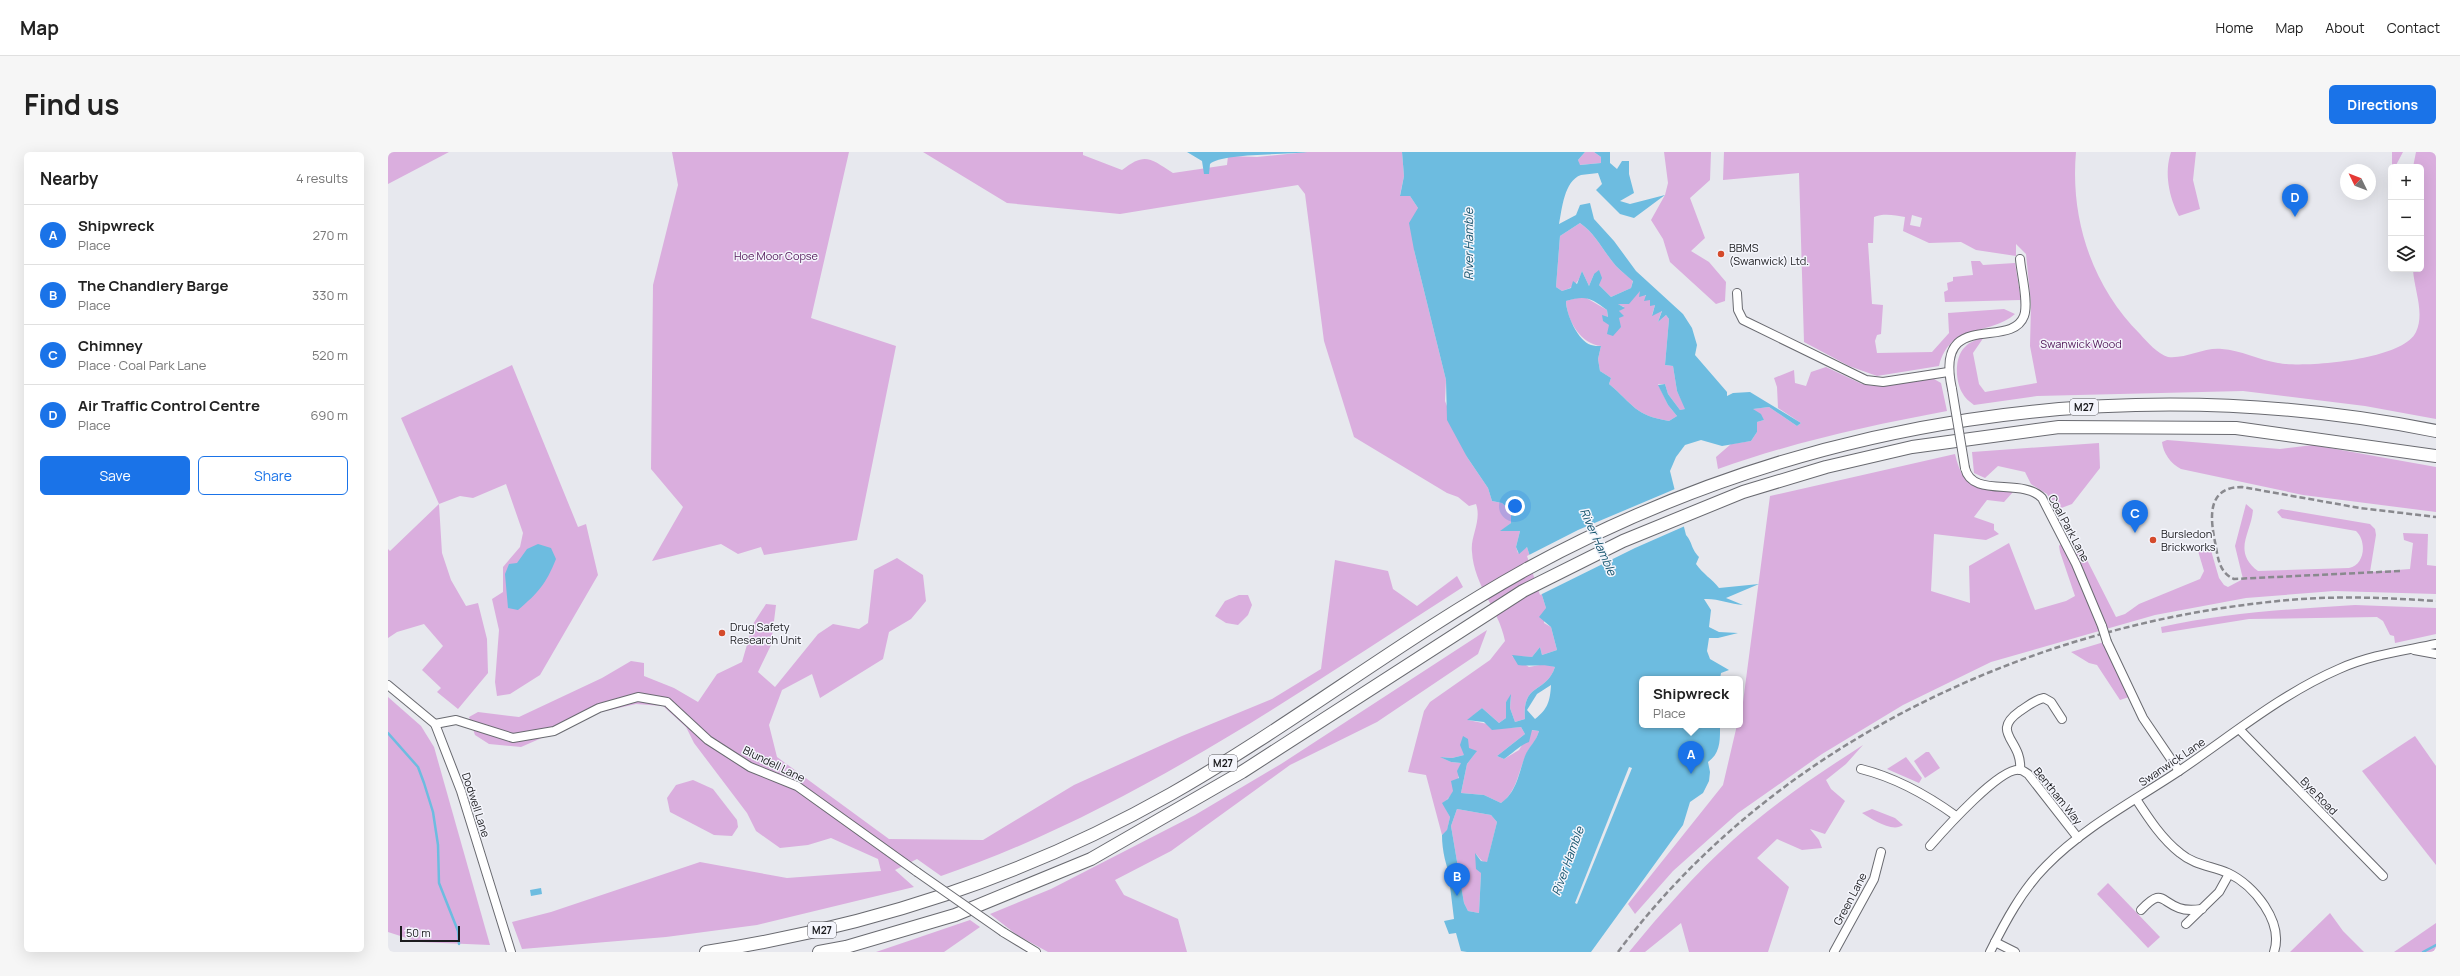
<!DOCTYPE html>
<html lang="en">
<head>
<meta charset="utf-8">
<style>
	body { margin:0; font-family:Manrope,sans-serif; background:#f6f6f6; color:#222 }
	.controls { position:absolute; right:12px; top:12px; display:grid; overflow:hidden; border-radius:6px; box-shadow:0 4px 16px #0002 }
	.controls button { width:36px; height:36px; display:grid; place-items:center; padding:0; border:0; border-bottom:1px solid #e0e0e0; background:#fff; color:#222; font:20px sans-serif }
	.compass { position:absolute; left:1952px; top:12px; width:36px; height:36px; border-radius:50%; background:#fff; box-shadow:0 4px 16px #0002; rotate:313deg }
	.scale { position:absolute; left:12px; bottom:10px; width:60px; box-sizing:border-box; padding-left:4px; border:2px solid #1b1b1e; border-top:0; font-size:11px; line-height:14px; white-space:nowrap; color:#1b1b1e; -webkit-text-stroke:3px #f4f5fc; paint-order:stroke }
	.you { position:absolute; left:1127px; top:354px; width:14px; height:14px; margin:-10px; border:3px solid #fff; border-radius:50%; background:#1a73e8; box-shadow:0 0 0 6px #1a73e833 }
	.badge { display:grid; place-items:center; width:26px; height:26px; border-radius:50%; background:#1a73e8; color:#fff; font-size:13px; font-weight:700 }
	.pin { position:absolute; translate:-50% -33px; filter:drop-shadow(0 1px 2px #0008) }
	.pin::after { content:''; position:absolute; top:21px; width:14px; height:12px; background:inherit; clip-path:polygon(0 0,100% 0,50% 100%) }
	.popup { position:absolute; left:1251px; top:524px; width:104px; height:52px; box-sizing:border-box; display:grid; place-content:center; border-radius:6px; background:#fff; filter:drop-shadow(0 1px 3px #0005); font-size:13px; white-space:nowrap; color:#767676 }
	.popup b { font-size:15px; color:#222 }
	.popup::after { content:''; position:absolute; left:50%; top:100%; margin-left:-8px; border:8px solid transparent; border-top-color:#fff }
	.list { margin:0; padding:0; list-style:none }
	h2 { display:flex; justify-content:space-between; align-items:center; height:52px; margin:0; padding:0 16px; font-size:17px }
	h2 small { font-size:13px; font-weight:400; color:#767676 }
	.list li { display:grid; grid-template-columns:26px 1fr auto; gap:12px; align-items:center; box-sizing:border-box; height:60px; padding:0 16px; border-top:1px solid #e0e0e0 }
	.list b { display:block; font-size:15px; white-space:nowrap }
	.list p { margin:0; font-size:13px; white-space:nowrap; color:#767676 }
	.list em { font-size:13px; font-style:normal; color:#767676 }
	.actions { display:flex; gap:8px; padding:12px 16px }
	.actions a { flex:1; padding:9px 0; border:1px solid #1a73e8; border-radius:6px; text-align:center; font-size:14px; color:#1a73e8 }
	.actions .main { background:#1a73e8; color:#fff }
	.icon { flex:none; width:22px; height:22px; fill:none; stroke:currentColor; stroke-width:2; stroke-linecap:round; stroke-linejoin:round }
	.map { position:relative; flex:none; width:2048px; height:800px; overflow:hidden; border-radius:6px }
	header { display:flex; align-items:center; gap:24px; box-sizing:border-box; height:56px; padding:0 20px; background:#fff; border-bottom:1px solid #e0e0e0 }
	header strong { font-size:19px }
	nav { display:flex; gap:22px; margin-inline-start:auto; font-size:14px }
	.intro { display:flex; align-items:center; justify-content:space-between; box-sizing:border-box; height:96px; padding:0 24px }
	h1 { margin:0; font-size:28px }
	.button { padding:10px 18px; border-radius:6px; background:#1a73e8; color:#fff; font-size:14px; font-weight:700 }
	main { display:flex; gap:24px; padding:0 24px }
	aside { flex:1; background:#fff; border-radius:6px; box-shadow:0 4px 16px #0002 }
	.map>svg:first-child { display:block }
	.green { fill:#daaede; fill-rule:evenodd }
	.water { fill:#6dbce0; fill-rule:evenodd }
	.pier { fill:#e7e8ee }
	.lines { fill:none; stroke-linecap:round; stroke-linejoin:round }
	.stream { stroke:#6dbce0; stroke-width:2.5 }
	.minor-casing { stroke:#696a70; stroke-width:10 }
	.highway-casing { stroke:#696a70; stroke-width:14 }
	.minor { stroke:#fff; stroke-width:8 }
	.highway { stroke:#fff; stroke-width:12 }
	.rail { stroke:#89898e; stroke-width:2.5; stroke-dasharray:6 3; stroke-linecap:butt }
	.minor-bridge-casing { stroke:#696a70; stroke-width:10; stroke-linecap:butt }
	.minor-bridge { stroke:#fff; stroke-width:8 }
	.poi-dot { fill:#d44a2b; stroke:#f4f5fc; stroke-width:1.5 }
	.labels { text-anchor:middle; stroke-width:3; stroke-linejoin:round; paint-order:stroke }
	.shield { fill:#f4f5fc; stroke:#5c5c61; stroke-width:1 }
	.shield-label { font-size:10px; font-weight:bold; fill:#1b1b1e }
	.poi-label { font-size:11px; fill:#1b1b1e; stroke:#f4f5fc; text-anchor:start }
	.park-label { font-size:11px; fill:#521759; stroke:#f4f5fc }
	.street-label { font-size:11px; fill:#1b1b1e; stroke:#f4f5fc }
	.water-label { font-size:12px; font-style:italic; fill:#13536c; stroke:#f4f5fc }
</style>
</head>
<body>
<header>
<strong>Map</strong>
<nav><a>Home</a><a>Map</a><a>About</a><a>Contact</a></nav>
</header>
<div class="intro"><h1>Find us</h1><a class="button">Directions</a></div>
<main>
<aside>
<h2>Nearby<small>4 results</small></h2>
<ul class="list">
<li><span class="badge">A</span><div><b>Shipwreck</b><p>Place</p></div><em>270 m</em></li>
<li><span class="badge">B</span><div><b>The Chandlery Barge</b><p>Place</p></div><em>330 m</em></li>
<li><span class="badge">C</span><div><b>Chimney</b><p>Place · Coal Park Lane</p></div><em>520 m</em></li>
<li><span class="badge">D</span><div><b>Air Traffic Control Centre</b><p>Place</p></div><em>690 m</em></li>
</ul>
<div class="actions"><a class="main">Save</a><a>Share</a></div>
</aside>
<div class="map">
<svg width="2048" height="800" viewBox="0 0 2048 800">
	<rect width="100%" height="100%" fill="#e7e8ee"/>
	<g class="green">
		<path d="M0,0H61L0,32Z"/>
		<path d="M284,0H461L423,166L508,194L469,388L376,403L373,395L350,402L333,392L264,409L295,355L263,317L265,133L290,33Z"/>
		<path d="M535,0H695V3L734,18C757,0 762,6 785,21L839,13L840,4L869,5L919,0H1014L1016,24L1012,43L1022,44L1030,56L1026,98L1058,228L1057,249L1079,305L1100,336L1104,349L1114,351L1123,359V371L1113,379H1132L1128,395L1130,401L1139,395L1158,456L1156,471L1163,475L1169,498L1154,503L1152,495L1144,505L1124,504L1141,515L1157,512L1167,515C1158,542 1134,530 1137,567L1127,570L1122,556L1123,544L1118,550V566L1111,571L1094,556L1080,568L1119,576L1133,575L1137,582L1109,604L1116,607L1131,598L1143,578L1151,579C1148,591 1141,594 1138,603C1130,620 1129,640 1113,651L1096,643L1073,641L1079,612L1088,600L1064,606L1053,605L1063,610L1073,611C1071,626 1068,642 1055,651L1062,665L1059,679L1054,683L1038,623L1020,620L1036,559L1042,550L1102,508L1117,489C1111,457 1086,434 1084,400C1082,384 1094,369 1088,352L1081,354L1070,345L1059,341L966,285L936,189L917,42L910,33L732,62L619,51Z"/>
		<path d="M1197,0H1206L1213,5V11L1191,13L1190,8Z"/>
		<path d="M1276,0H1323L1322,28L1302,46L1317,86L1303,99L1321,110L1338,130L1337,149L1328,152L1282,110L1275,87L1263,68L1277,43L1280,31Z"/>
		<path d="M1336,0H1688C1682,67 1704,134 1752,182C1759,190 1770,202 1780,205C1798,207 1816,195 1834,197C1852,198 1871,208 1890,211C1917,216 2015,208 2028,180C2037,160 2026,138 2025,117H2033V70L2036,64L2033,62V15H2025L2028,0H2048V267L1977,254L1855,239L1649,244L1586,253C1582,250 1577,246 1575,242C1567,230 1566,205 1577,195C1581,190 1590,187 1596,185L1585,201L1591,232L1597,240L1649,231L1642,194L1643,152L1638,102L1628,92V104L1588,98L1573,90L1541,91L1515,79L1517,65C1507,63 1495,61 1486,65L1485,91H1480L1484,152L1495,153L1493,182L1489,183L1487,189L1489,201L1544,200L1561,181L1560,161L1616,157L1627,162C1600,185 1563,169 1551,214L1489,224L1461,214L1416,190L1411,21L1335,28ZM1524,63L1534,66L1532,75L1522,73Z"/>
		<path d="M1783,0H1808L1805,28L1812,57L1791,64C1781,45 1776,21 1783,0Z"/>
		<path d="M2004,0H2015L2007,15H2004Z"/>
		<path d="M1192,71C1208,82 1215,99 1228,114C1233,119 1239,124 1245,128L1243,136L1223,145L1211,133L1206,122L1201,134L1194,119C1190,131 1187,135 1174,139L1168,135L1172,84Z"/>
		<path d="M1583,109H1592L1595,113L1627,111L1633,148L1557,150L1556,140L1560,138L1559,131L1565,129V125L1585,123Z"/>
		<path d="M1252,138L1267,153L1264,163L1274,158L1270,170L1278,163L1281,167L1277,213L1285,214L1289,239L1298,257L1292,258L1280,242L1277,232H1270L1280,253L1289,264L1281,269C1246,263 1246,253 1221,232L1223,226L1212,219L1210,207L1213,194C1193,192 1179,169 1178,149L1195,144L1219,158L1220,166L1215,168L1231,166V159L1236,155L1229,152Z"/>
		<path d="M124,213L190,375L198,372L210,423L152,523L122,542L109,544L107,530L111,478L104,447L115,440V415L132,395L135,381L118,332L85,346L72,344L51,352L54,401L63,428L78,454L90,451L99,487L100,521L70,557L49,540L53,536L34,518L55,494L36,472L9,480L0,486V397L2,399L51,352L13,266Z"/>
		<path d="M1438,215L1474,232L1486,234L1546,227L1553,231L1559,259C1479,274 1406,290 1330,317L1328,305L1343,292L1363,289L1369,280V270L1376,268L1364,257L1381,255L1409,274L1413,271L1390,256L1389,235L1386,226L1406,218L1407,231L1418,234L1423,220Z"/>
		<path d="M1779,288L1892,297L1925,293L2048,315V360L1915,343L1793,317C1783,312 1775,301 1774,290Z"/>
		<path d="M1711,291L1712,316L1684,352L1668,358L1659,342L1643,332L1637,320L1610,314L1597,326L1586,321L1584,300Z"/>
		<path d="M1567,302C1576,340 1590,336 1625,340L1616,350L1599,348L1586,365L1606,372V378L1611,382L1598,388L1546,382L1543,439L1582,451L1581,414L1621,391L1647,458L1678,449L1687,444L1672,400L1671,394L1675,389L1681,401L1692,399L1697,404L1728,465L1737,462L1751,452L1812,427L1816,419L1810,399L1822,395L1831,426L1836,433L1840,435L1855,427L1847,394L1858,352L1865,358C1863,382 1844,399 1870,419L1961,416C1977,413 1979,389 1968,379L1894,366L1889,360L1893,357L1982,372L1987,377L1988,383L1982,420L2022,417L2025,391L2016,388L2015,381L2040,382L2039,413L2048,414V442L1946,439L1858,446L1767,463L1603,510L1515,553L1434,602L1350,661L1285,719L1247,762L1240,752L1335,633L1349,573H1352L1382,344Z"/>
		<path d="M509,406L535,423L538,449L523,467L501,480L495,507L432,546L424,522L394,538L381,573L389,605L501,687L595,688L686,633L794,584L884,547L933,517L947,408L1000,419L1005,437L1029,454L1069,424L1075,435C908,542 742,659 553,724L529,707L507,718L526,735L369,773L278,785L134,797L124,770L163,760L312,710L399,726L493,719L490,707L443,686L420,693L392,696L368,679L359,661L306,591L298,575L275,554L248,552L213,560L133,595L101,592L87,583L81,565L90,560L131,565L214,526L243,509L256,511V524L286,536L310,550L329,522L354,510L365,472L378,452L388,453L383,493L370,520L387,535L430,482L445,472L471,477L480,471L486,418Z"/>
		<path d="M851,443H860L864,453L860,463L850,473L838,471L827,464L837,449Z"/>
		<path d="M1967,453L2048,456V482L2007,491L2006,484L2002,483L1995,469L1989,465L1861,467L1774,481L1773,475C1837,461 1902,457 1967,453Z"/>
		<path d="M1099,478L1090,502L989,570L902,613L783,699L727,728L736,743L790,767L799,800H660L629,783L602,762L663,737L807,663L893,612Z"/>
		<path d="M1716,490L1741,545L1732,548L1709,513L1701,511L1683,500Z"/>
		<path d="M0,545L33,574L46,595L102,793L31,790L0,780Z"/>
		<path d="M2027,584L2048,614V713L1974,619Z"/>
		<path d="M1475,593L1458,612L1438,628L1443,637L1457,649L1437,682L1422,677L1431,688L1434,696L1414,698L1389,687L1369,706L1401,735L1380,800H1301L1293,771L1257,800H1241C1273,761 1307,722 1345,688C1385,652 1430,622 1475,593Z"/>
		<path d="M1538,600H1541L1552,616L1537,626L1526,609Z"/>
		<path d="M1518,605L1534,626L1531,631L1499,617Z"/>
		<path d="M305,628L325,637L349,668L350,675L344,684L326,683L282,660L279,646L288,633Z"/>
		<path d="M1069,657L1103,663L1109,670L1099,711L1094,709L1088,702L1093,721L1091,761L1080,759L1076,751L1063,674Z"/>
		<path d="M1484,657L1507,666L1515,673C1504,681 1484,667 1474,661Z"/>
		<path d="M1720,731L1772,785L1760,796L1709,742Z"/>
		<path d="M1942,761L1955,779L1976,800H1902Z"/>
		<path d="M582,768L592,775L556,800H488Z"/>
		<path d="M2048,771V800H2006Z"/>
	</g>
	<g class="water">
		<path d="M799,0H919C899,3 832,1 822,12L821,22H816L814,9Z"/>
		<path d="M1014,0H1197L1190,8L1192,13L1213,11V5L1206,0H1222V11L1229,17L1234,9H1241V22L1246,41L1232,49L1242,52L1277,43L1246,66L1232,62L1208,38L1214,32L1210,21C1205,22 1198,22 1193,23C1176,29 1174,57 1171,72L1188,63L1192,53L1202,51L1206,67L1226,89L1248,119L1295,162L1304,176L1309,193L1307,203L1339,240V244L1345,241L1362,240L1413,271L1409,274L1381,255L1365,257L1373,262L1376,268L1369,270V280L1363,289L1334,294L1313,288L1297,293L1288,305L1282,319L1298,383C1305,391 1302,395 1311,405L1308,412C1315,422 1324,427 1331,436L1371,432L1338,446L1355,453C1342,452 1329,446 1316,447L1323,458L1321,475L1331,480L1350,481L1330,486H1321L1319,499L1322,507L1341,518L1333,521L1332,527H1254V573H1332C1332,587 1333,601 1320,610L1322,620L1321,629L1315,641L1302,650L1295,673L1203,800H1079L1073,799L1068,781L1061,782L1056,769L1066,767L1062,734L1064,729C1058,714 1054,699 1054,683L1059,678L1062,665L1054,651L1060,647L1065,639L1063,629L1071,626L1069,619L1073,611L1063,610L1052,605L1064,606L1076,603L1072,593L1075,584L1080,587L1081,596L1089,599L1079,612L1073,641L1096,643L1113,651C1129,640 1131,620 1137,604C1141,594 1148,590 1151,579L1144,578L1141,590C1132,593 1125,601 1116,607L1109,604L1137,582L1133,575L1104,578L1096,570L1079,568L1094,556L1111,571L1118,566V550L1123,542L1122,556L1127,570L1137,567C1134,530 1158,542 1167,515C1154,511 1143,515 1130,513L1124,503L1144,505L1152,495L1154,503L1169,498L1163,475L1151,465L1158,456L1139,395L1131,402L1128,395L1132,379H1112L1123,371V359L1114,351L1104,349L1100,336L1079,305L1059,268L1058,228L1026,98L1021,71L1030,56L1022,44H1012L1016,24ZM1192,71C1208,82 1215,99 1228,114C1233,119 1239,124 1245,129L1243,136L1223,145L1211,133L1214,126L1211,118L1206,122L1201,134L1194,119L1189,132L1185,129L1183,136L1174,139L1168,135L1172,84ZM1252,139L1251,145L1258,143L1256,149L1262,148V154L1267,153L1264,164L1274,159L1270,170L1278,163L1281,167L1277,213L1285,214L1289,239L1297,257L1292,258L1280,242L1277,232L1270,233L1280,253L1289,264L1281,269C1246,263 1246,253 1221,232L1223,226L1212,219L1210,207L1213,194C1210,194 1206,194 1203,193C1190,189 1178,162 1178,149C1198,143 1203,146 1219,158L1220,165L1214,163L1215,169L1221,173L1219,182L1225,184L1233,175L1231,166L1236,164L1231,159L1237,156L1230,152H1241ZM1163,533C1162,549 1160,557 1147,567L1139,558L1149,542ZM1069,657L1103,663L1109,670L1099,710L1093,709L1087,701L1088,717L1093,721L1091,761L1080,759L1076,751L1063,674Z"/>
		<path d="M150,392L163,396L168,407C158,432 150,441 130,458L120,456L117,422L121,412L129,411L139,397Z"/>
		<path d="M153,736L154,742L143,744L142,738Z"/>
	</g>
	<g class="pier">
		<path d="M1287,337L1297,374L1247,396L1152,443L1139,404L1190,378Z"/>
		<path d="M1241,615L1244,616L1189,752L1187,751Z"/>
	</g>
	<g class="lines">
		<g class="stream">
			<path d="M0,581L30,615L36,631L45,660L50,693L51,731L70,779L71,792"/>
			<path d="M2035,800L2048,793"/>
		</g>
		<defs>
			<g id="minor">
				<path d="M1349,141L1350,158L1355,168L1478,228L1495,230L1560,220"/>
				<path d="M1564,237C1546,155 1623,199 1636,164C1641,151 1633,121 1632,107"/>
				<path d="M1577,316C1584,347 1634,325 1654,346L1688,412L1714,474"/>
				<path d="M1719,490L1755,566L1791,619"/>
				<path d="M2026,498L2048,502"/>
				<path d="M0,533L47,572L73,639L123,800"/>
				<path d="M47,572L68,568L125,586L166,579L211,556L250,545L279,550L320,588L362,615L409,634L529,720"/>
				<path d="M1852,578L1995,724"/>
				<path d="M1473,617C1509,626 1539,643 1568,664"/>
				<path d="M1632,618C1635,588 1601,581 1632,559C1640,554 1646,548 1656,546L1663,550L1674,567"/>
				<path d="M1748,647C1761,667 1774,687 1792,701C1806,713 1824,714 1840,721C1866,733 1896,770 1886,800"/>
				<path d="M1542,694C1556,678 1613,614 1632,618C1635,618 1638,621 1640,622L1690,686"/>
				<path d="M1753,758C1774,736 1772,749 1791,756C1799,759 1806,758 1814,757"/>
				<path d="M1798,772L1831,740L1841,722"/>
				<path d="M615,780L648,800"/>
				<path d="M1607,790L1627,800"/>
				<path d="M1446,800L1486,727L1493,700"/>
				<path d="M1602,800C1617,770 1634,738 1658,714C1696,675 1746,649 1791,619C1843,584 1893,542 1951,517C1982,503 2015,499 2048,492"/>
			</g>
			<g id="highway">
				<path d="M318,800C485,774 636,725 783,642C904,573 1015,486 1137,418C1416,265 1736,217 2048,279"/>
				<path d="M431,800L458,795L567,763L703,707L854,620L1135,439L1235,389L1355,340L1438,315L1524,295L1671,275L1848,276L2048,304"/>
			</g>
		</defs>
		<use href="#minor" class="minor-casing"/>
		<use href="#highway" class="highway-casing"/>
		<use href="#minor" class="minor"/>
		<use href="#highway" class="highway"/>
		<g class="rail">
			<path d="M2012,419L1846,427C1830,420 1830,404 1827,390C1822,365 1819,335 1854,335L1972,356L2048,365"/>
			<path d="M1230,800C1389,587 1652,467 1913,447C1958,444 2003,446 2048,449"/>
		</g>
		<defs>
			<g id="minor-bridge">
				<path d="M1564,237L1577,316"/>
				<path d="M1714,474L1719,490"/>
				<path d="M529,720L615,780"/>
			</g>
		</defs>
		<use href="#minor-bridge" class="minor-bridge-casing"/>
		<use href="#minor-bridge" class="minor-bridge"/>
	</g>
	<g class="poi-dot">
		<circle cx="1333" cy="102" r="4"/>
		<circle cx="1765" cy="388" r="4"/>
		<circle cx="334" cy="481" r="4"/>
	</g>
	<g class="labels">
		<g class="shield">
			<rect x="1682" y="247" width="28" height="16" rx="3"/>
			<rect x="821" y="603" width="28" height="16" rx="3"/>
			<rect x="420" y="770" width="28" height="16" rx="3"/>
		</g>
		<g class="shield-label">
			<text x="1696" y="259">M27</text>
			<text x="835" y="615">M27</text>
			<text x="434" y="782">M27</text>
		</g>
		<g class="poi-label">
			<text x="1341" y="100">BBMS<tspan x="1341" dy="13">(Swanwick) Ltd.</tspan></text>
			<text x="1773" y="386">Bursledon<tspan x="1773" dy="13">Brickworks</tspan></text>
			<text x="342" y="479">Drug Safety<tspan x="342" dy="13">Research Unit</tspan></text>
		</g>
		<g class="park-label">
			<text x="388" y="108">Hoe Moor Copse</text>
			<text x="1693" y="196">Swanwick Wood</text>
		</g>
		<g class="street-label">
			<text transform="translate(1681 376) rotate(62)" y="4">Coal Park Lane</text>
			<text transform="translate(1784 610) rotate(-34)" y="4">Swanwick Lane</text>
			<text transform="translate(386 612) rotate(26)" y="4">Blundell Lane</text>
			<text transform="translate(1670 644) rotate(51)" y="4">Bentham Way</text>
			<text transform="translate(1931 644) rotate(46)" y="4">Bye Road</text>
			<text transform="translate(88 653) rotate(72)" y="4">Dodwell Lane</text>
			<text transform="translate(1462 747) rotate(-62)" y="4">Green Lane</text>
		</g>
		<g class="water-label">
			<text transform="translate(1081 92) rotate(-90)" y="4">River Hamble</text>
			<text transform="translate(1210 390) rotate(66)" y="4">River Hamble</text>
			<text transform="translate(1180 709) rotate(-70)" y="4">River Hamble</text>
		</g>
	</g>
</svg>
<div class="controls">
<button>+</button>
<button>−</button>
<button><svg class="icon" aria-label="layers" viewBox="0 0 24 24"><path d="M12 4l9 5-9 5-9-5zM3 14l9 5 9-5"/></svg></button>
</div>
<svg class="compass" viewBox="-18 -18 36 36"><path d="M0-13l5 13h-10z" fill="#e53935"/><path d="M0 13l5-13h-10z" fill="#767676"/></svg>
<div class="scale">50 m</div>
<div class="you"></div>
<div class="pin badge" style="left:1303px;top:622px">A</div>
<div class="popup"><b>Shipwreck</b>Place</div>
<div class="pin badge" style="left:1069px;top:744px">B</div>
<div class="pin badge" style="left:1747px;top:381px">C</div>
<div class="pin badge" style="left:1907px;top:65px">D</div>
</div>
</main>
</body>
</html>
